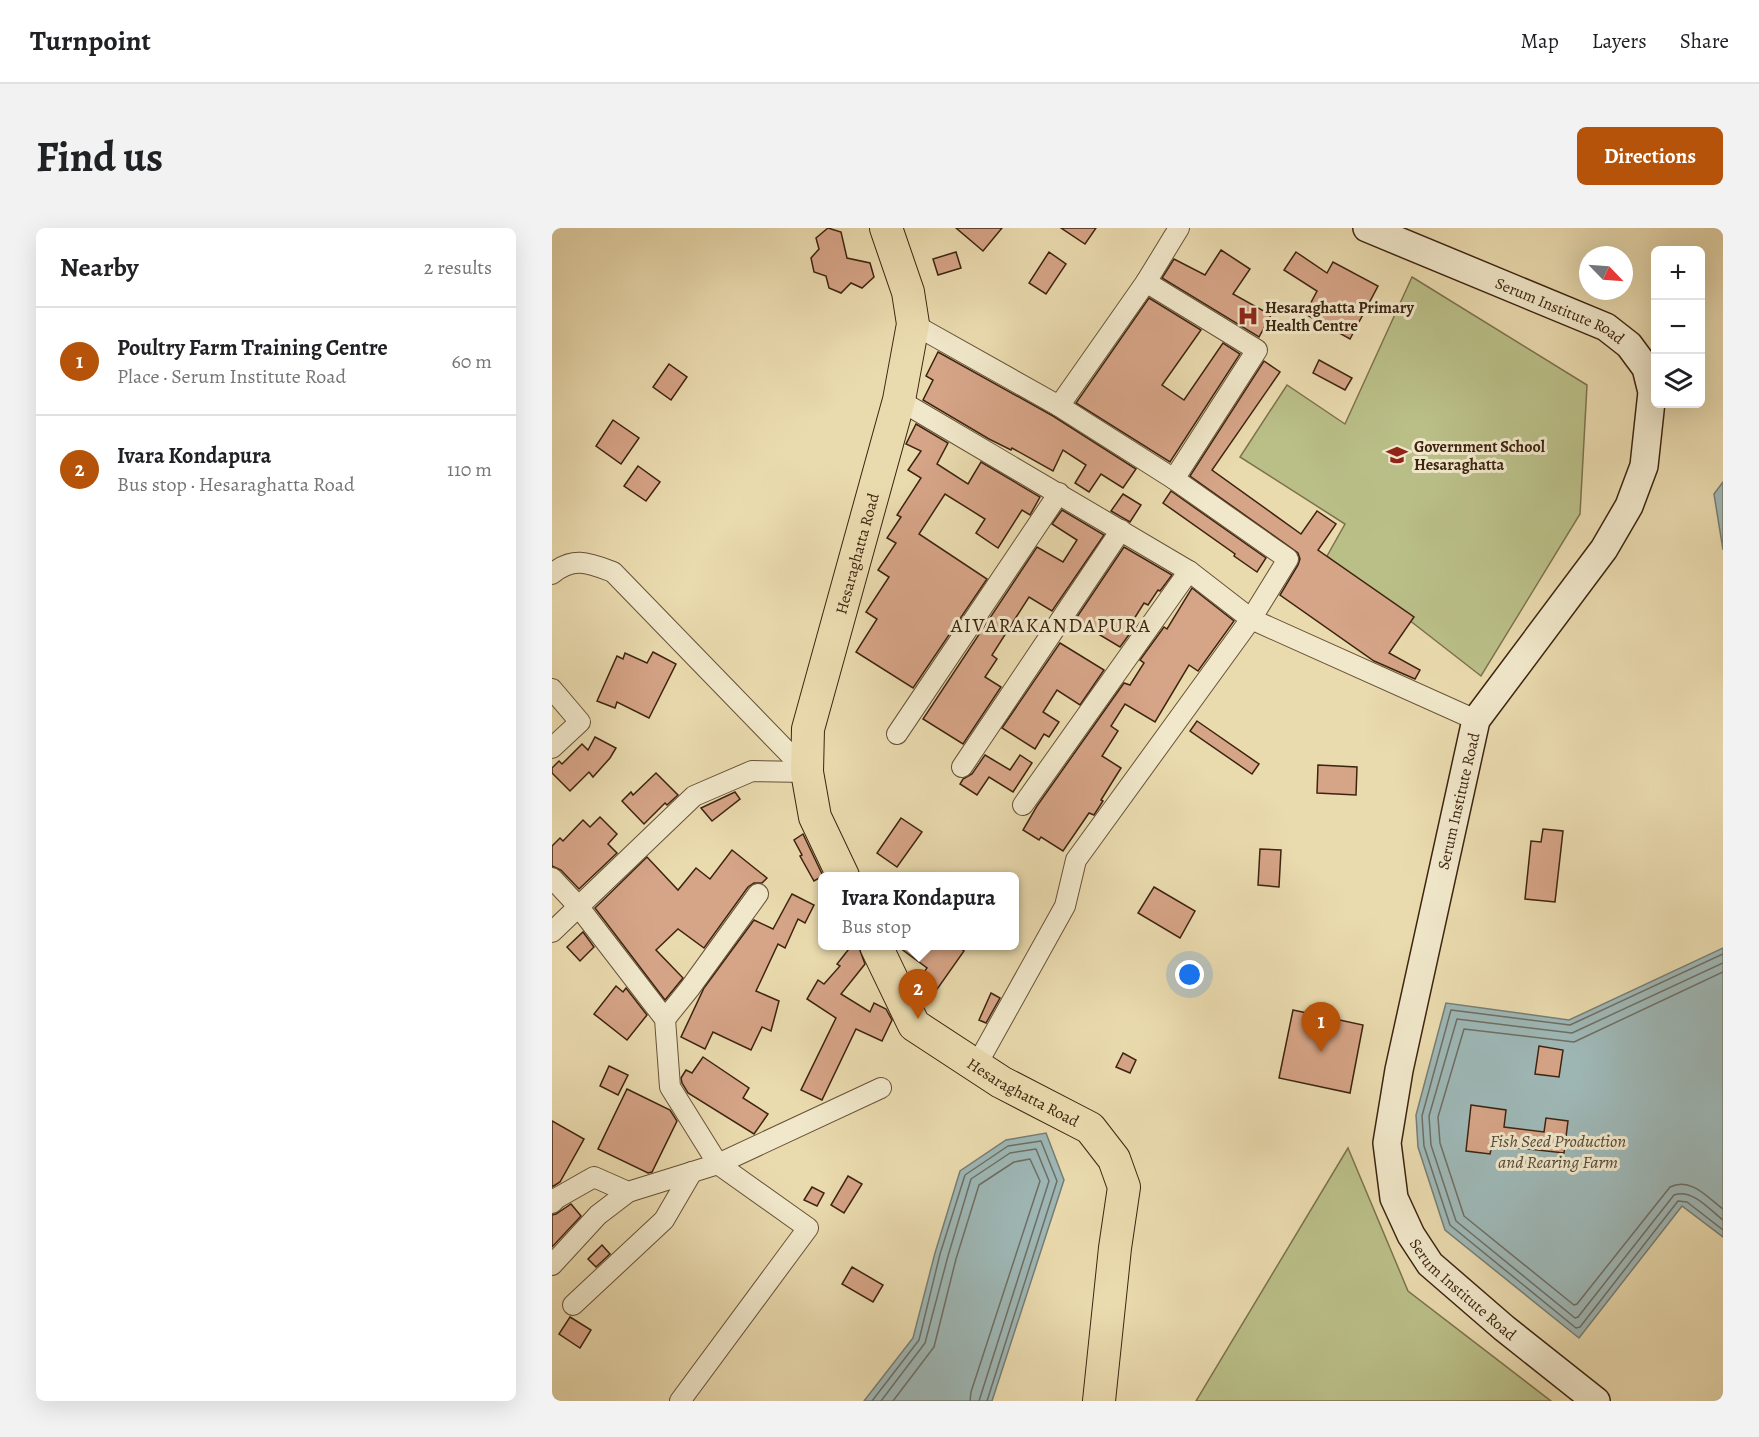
<!DOCTYPE html>
<html lang="en">
<head>
<meta charset="utf-8">
<style>
	body { margin:0; font-family:Alegreya,serif; background:#f2f2f2; color:#202124 }
	.controls { position:absolute; right:18px; top:18px; display:grid; overflow:hidden; border-radius:9px; box-shadow:0 6px 24px #0002 }
	.controls button { width:54px; height:54px; display:grid; place-items:center; padding:0; border:0; border-bottom:2px solid #e0e0e0; background:#fff; color:#202124; font:30px sans-serif }
	.compass { position:absolute; left:1027px; top:18px; width:54px; height:54px; border-radius:50%; background:#fff; box-shadow:0 6px 24px #0002; rotate:115deg }
	.you { position:absolute; left:638px; top:747px; width:21px; height:21px; margin:-15px; border:4px solid #fff; border-radius:50%; background:#1a73e8; box-shadow:0 0 0 9px #1a73e833 }
	.badge { display:grid; place-items:center; width:39px; height:39px; border-radius:50%; background:#b45309; color:#fff; font-size:20px; font-weight:700 }
	.pin { position:absolute; translate:-50% -50px; filter:drop-shadow(0 2px 3px #0008) }
	.pin::after { content:''; position:absolute; top:32px; width:21px; height:18px; background:inherit; clip-path:polygon(0 0,100% 0,50% 100%) }
	.popup { position:absolute; left:266px; top:644px; width:201px; height:78px; box-sizing:border-box; display:grid; place-content:center; border-radius:9px; background:#fff; filter:drop-shadow(0 2px 4px #0005); font-size:20px; white-space:nowrap; color:#757577 }
	.popup b { font-size:22px; color:#202124 }
	.popup::after { content:''; position:absolute; left:50%; top:100%; margin-left:-12px; border:12px solid transparent; border-top-color:#fff }
	.list { margin:0; padding:0; list-style:none }
	h2 { display:flex; justify-content:space-between; align-items:center; height:78px; margin:0; padding:0 24px; font-size:26px }
	h2 small { font-size:20px; font-weight:400; color:#757577 }
	.list li { display:grid; grid-template-columns:39px 1fr auto; gap:18px; align-items:center; box-sizing:border-box; height:108px; padding:0 24px; border-top:2px solid #e0e0e0 }
	.list b { display:block; font-size:22px; white-space:nowrap }
	.list p { margin:0; font-size:20px; white-space:nowrap; color:#757577 }
	.list em { font-size:20px; font-style:normal; color:#757577 }
	.icon { flex:none; width:33px; height:33px; fill:none; stroke:currentColor; stroke-width:2; stroke-linecap:round; stroke-linejoin:round }
	.map { position:relative; flex:none; width:1171px; height:1173px; overflow:hidden; border-radius:9px }
	header { display:flex; align-items:center; gap:36px; box-sizing:border-box; height:84px; padding:0 30px; background:#fff; border-bottom:2px solid #e0e0e0 }
	header strong { font-size:28px }
	nav { display:flex; gap:33px; margin-inline-start:auto; font-size:21px }
	.intro { display:flex; align-items:center; justify-content:space-between; box-sizing:border-box; height:144px; padding:0 36px }
	h1 { margin:0; font-size:42px }
	.button { padding:15px 27px; border-radius:9px; background:#b45309; color:#fff; font-size:21px; font-weight:700 }
	main { display:flex; gap:36px; padding:0 36px }
	aside { flex:1; background:#fff; border-radius:9px; box-shadow:0 6px 24px #0002 }
	.map>svg:first-child { display:block }
	.green { fill:#babf88; stroke:#7c724c; stroke-width:1.5 }
	.water { fill:#9eb8b7; stroke:#777d74; stroke-width:1.5 }
	.lines { fill:none; stroke-linecap:round; stroke-linejoin:round }
	.shore { stroke:#6e6e64; stroke-width:1.5 }
	.building { fill:#d6a487; stroke:#3d2410; stroke-width:1.5 }
	.street-casing { stroke:#685238; stroke-width:22 }
	.secondary-casing { stroke:#3d2410; stroke-width:30 }
	.primary-casing { stroke:#3d2410; stroke-width:34 }
	.street { stroke:#f1e8cb; stroke-width:20 }
	.secondary { stroke:#f1e8cb; stroke-width:27 }
	.primary { stroke:#eadbaf; stroke-width:32 }
	.labels { text-anchor:middle; stroke-width:6; stroke-linejoin:round; paint-order:stroke }
	.poi-label { font-size:16px; font-weight:bold; fill:#3d2410; stroke:#f1e8cb; text-anchor:start }
	.street-label { font-size:16px; fill:#3d2410; stroke:#f1e8cb }
	.water-label { font-size:18px; font-style:italic; fill:#55493a; stroke:#f1e8cb }
	.quarter-label { font-size:20px; letter-spacing:1.5px; fill:#3d2410; stroke:#f1e8cb }
</style>
</head>
<body>
<header>
<strong>Turnpoint</strong>
<nav><a>Map</a><a>Layers</a><a>Share</a></nav>
</header>
<div class="intro"><h1>Find us</h1><a class="button">Directions</a></div>
<main>
<aside>
<h2>Nearby<small>2 results</small></h2>
<ul class="list">
<li><span class="badge">1</span><div><b>Poultry Farm Training Centre</b><p>Place · Serum Institute Road</p></div><em>60 m</em></li>
<li><span class="badge">2</span><div><b>Ivara Kondapura</b><p>Bus stop · Hesaraghatta Road</p></div><em>110 m</em></li>
</ul>
</aside>
<div class="map">
<svg width="1171" height="1173" viewBox="0 0 1171 1173">
	<rect width="100%" height="100%" fill="#eadbaf"/>
	<filter id="stains"><feTurbulence type="fractalNoise" baseFrequency=".00333" numOctaves="4"/><feColorMatrix values="0 0 0 0 .2 0 0 0 0 .09 0 0 0 0 .02 0 0 0 .5 -.17"/></filter>
	<radialGradient id="worn" r=".72"><stop offset=".6" stop-color="#630" stop-opacity="0"/><stop offset="1" stop-color="#630" stop-opacity=".3"/></radialGradient>
	<g class="green">
		<path d="M860,49L1035,157L1028,286L929,448L775,328L793,296L688,229L735,157L793,196Z"/>
		<path d="M796,920L856,1063L999,1173H644Z"/>
	</g>
	<g class="water">
		<path d="M1171,254V322L1162,266Z"/>
		<path d="M1171,720V1009L1130,978L1027,1110L893,1002L866,919L864,887L894,775L1017,792Z"/>
		<path d="M494,905L512,952L440,1173H312L361,1110L383,1025L408,943L454,912Z"/>
	</g>
	<g class="lines">
		<g class="shore">
			<path d="M1171,726L1018,797L899,782L870,888L872,918L898,997L1024,1100L1028,1099L1126,973L1135,974L1171,1002"/>
			<path d="M1171,735L1020,805L905,791L877,888L879,917L904,993L1023,1090L1026,1089L1122,967C1140,960 1158,982 1171,992"/>
			<path d="M1171,744L1022,814L912,801L886,889L888,915L912,988L1022,1077L1025,1076L1118,959C1139,949 1155,969 1171,981"/>
			<path d="M320,1173L367,1112L388,1026L413,947L456,918L489,913L505,953L435,1173"/>
			<path d="M329,1173L373,1115L396,1028L419,951L458,925L484,921L497,953L427,1173"/>
			<path d="M341,1173L382,1119L404,1031L427,957L462,934L478,931L488,953L419,1164L418,1173"/>
		</g>
	</g>
	<g class="building">
		<path d="M276,0L289,4L295,30L318,35L322,49L310,60L299,55L289,65L277,60L274,48L262,44L259,30L267,21L264,10Z"/>
		<path d="M404,0H450L431,23Z"/>
		<path d="M509,0H544L533,16Z"/>
		<path d="M669,22L698,41L681,66L719,87L707,109L610,50L622,31L653,47Z"/>
		<path d="M404,24L409,40L386,47L381,31Z"/>
		<path d="M497,24L514,36L494,66L477,55Z"/>
		<path d="M744,24L775,45L781,34L826,58L798,111L753,86L765,63L732,42Z"/>
		<path d="M597,70L649,102L610,157L632,172L671,115L688,126L618,234L524,175Z"/>
		<path d="M386,124L501,188L584,241L571,260L549,246L537,264L523,255L534,237L511,222L501,243L460,220L459,222L437,211L371,172L381,152L374,148Z"/>
		<path d="M767,132L800,150L793,162L761,145Z"/>
		<path d="M712,133L728,144L660,242L749,306L765,283L784,296L766,322L862,389L837,425L868,442L863,451L822,433L728,367L746,337L748,331L746,325L638,248Z"/>
		<path d="M117,136L135,149L119,172L101,159Z"/>
		<path d="M61,192L87,210L69,236L44,218Z"/>
		<path d="M364,196L396,215L385,236L416,256L429,234L488,269L478,287L470,282L446,320L424,305L433,291L393,266L367,306L435,351L361,460L304,424L325,391L314,384L337,349L326,342L344,315L335,310L349,289L345,287L369,250L356,242L369,223L354,216Z"/>
		<path d="M86,238L108,254L94,273L72,258Z"/>
		<path d="M619,263L714,330L705,344L682,328L683,326L611,275Z"/>
		<path d="M571,266L589,277L578,294L559,283Z"/>
		<path d="M510,282L552,307L500,383L477,369L440,427L445,431L433,449L449,459L411,516L371,491L485,319L511,334L525,312L500,296Z"/>
		<path d="M572,319L620,347L608,363L606,362L596,377L592,375L575,402L579,404L568,419L523,392Z"/>
		<path d="M640,360L682,393L646,443L637,437L603,494L573,476L559,498L566,503L550,528L569,540L549,572L551,573L542,587L537,585L511,623L489,609L487,612L471,602L485,578L572,455L578,457L592,435L588,432L612,399L615,401Z"/>
		<path d="M508,415L552,442L528,477L505,462L491,484L507,494L497,509L492,506L483,521L450,500Z"/>
		<path d="M101,424L124,436L97,490L65,474L63,480L45,473L65,428L71,431L73,425L95,435Z"/>
		<path d="M645,493L707,536L700,546L638,503Z"/>
		<path d="M43,509L64,520L58,530L41,549L37,544L18,563L0,545V540L7,533L10,536L30,516L36,522Z"/>
		<path d="M433,527L458,542L468,527L480,535L461,564L437,549L425,567L408,556L411,551L420,546Z"/>
		<path d="M766,537L805,539L804,567L765,565Z"/>
		<path d="M104,545L126,567L115,577L113,575L92,596L70,573L79,564L81,567Z"/>
		<path d="M183,564L188,571L160,593L149,580Z"/>
		<path d="M48,589L65,606L56,616L65,625L27,661L9,642L0,638V618L8,610L11,613L31,592L38,599Z"/>
		<path d="M349,590L370,604L345,639L325,625Z"/>
		<path d="M991,601L1011,603L1003,674L973,671L979,613L989,614Z"/>
		<path d="M251,606L271,648L262,653L248,628L250,627L242,612Z"/>
		<path d="M708,621L729,622L727,659L706,657Z"/>
		<path d="M180,622L215,650L210,655H202L196,659L152,720L126,701L104,722L131,750L113,772L43,680L95,629L126,662L144,640L158,651Z"/>
		<path d="M602,659L643,683L628,710L586,685Z"/>
		<path d="M240,666L262,677L253,695L246,691L233,720L226,716L204,763L227,773L219,803L210,799L199,822L161,804L153,821L129,809L152,760L202,692L221,701Z"/>
		<path d="M31,704L42,719L28,733L15,719Z"/>
		<path d="M300,717H306L313,736L289,766L318,784L322,775L334,781L340,792L330,813L304,801L270,872L249,862L284,790L255,771L266,752L272,756L288,738L285,736Z"/>
		<path d="M344,717H404L412,723L381,767L364,755L375,740Z"/>
		<path d="M64,758L71,764L74,760L95,787L75,812L42,786Z"/>
		<path d="M439,765L448,770L434,795L427,792Z"/>
		<path d="M741,782L811,797L798,865L727,850Z"/>
		<path d="M987,818L1011,822L1007,849L983,846Z"/>
		<path d="M571,825L584,832L578,845L564,839Z"/>
		<path d="M151,829L197,860L191,870L216,886L202,906L136,865L130,855L129,850L134,842L140,845Z"/>
		<path d="M57,838L76,847L66,867L48,858Z"/>
		<path d="M75,861L118,882L125,893L100,944L96,945L46,921Z"/>
		<path d="M919,877L954,882L952,899L992,904L994,890L1016,893L1012,925L940,917L938,926L914,923Z"/>
		<path d="M0,893L32,911L8,954L0,959Z"/>
		<path d="M296,948L310,956L292,985L279,977Z"/>
		<path d="M260,959L272,965L265,978L252,972Z"/>
		<path d="M19,976L29,988L0,1019V987L4,986Z"/>
		<path d="M50,1017L58,1026L44,1039L36,1031Z"/>
		<path d="M300,1039L331,1057L321,1074L290,1056Z"/>
		<path d="M18,1089L39,1102L28,1120L7,1106Z"/>
	</g>
	<g class="lines">
		<defs>
			<g id="street">
				<path d="M594,54L705,122L622,251"/>
				<path d="M361,96L507,178L622,251L736,331L699,391L524,632L513,678L424,838"/>
				<path d="M347,172L637,343L699,391L924,492"/>
				<path d="M507,178L594,54L627,0"/>
				<path d="M0,346C21,328 37,335 61,344L255,544"/>
				<path d="M0,461L28,494L0,520"/>
				<path d="M345,506L507,265"/>
				<path d="M410,539L569,302"/>
				<path d="M471,577L637,343"/>
				<path d="M0,650L26,678L113,791L118,859L166,936L256,1000L128,1173"/>
				<path d="M0,704L142,568L200,543L255,544"/>
				<path d="M113,791L138,760L206,666"/>
				<path d="M0,975L5,970L42,949L76,964L166,936L329,860"/>
				<path d="M0,1037L46,987L76,964"/>
				<path d="M21,1077L112,992L140,944"/>
			</g>
			<g id="secondary">
				<path id="s1" d="M815,0L1054,99L1077,117L1094,140L1100,164L1092,238L1077,278L1052,321L924,492L847,842L835,915L842,970L859,1007L878,1036L952,1100L1044,1173"/>
			</g>
			<g id="primary">
				<path id="s2" d="M291,648L263,589L255,544L256,501L347,172L361,96L356,64L334,0"/>
				<path id="s3" d="M324,718L362,797L449,854L538,900L562,931L572,959L563,1020L547,1173"/>
			</g>
		</defs>
		<use href="#street" class="street-casing"/>
		<use href="#secondary" class="secondary-casing"/>
		<use href="#primary" class="primary-casing"/>
		<use href="#street" class="street"/>
		<use href="#secondary" class="secondary"/>
		<use href="#primary" class="primary"/>
	</g>
	<defs>
		<symbol id="hospital-bare" viewBox="-9 -9 18 18"><path d="M-5-5h3v3.5h4V-5h3V5h-3V1.5h-4V5h-3Z" fill="#8f2418" stroke="#f1e8cb" stroke-width="2.5" paint-order="stroke"/></symbol>
		<symbol id="school-bare" viewBox="-9 -9 18 18"><path d="M0-5L7-2L0 1L-7-2ZM-4 1L0 2.5L4 1V4Q0 6-4 4Z" fill="#8f2418" stroke="#f1e8cb" stroke-width="2.5" paint-order="stroke"/></symbol>
	</defs>
	<g fill-rule="evenodd">
		<use href="#hospital-bare" x="681" y="73" width="30" height="30"/>
		<use href="#school-bare" x="830" y="212" width="30" height="30"/>
	</g>
	<g class="labels">
		<g class="poi-label">
			<text x="713" y="85">Hesaraghatta Primary<tspan x="713" dy="18">Health Centre</tspan></text>
			<text x="862" y="224">Government School<tspan x="862" dy="18">Hesaraghatta</tspan></text>
		</g>
		<g class="street-label">
			<text dy="6" stroke="none"><textPath href="#s1" startOffset="210">Serum Institute Road</textPath></text>
			<text dy="6" stroke="none"><textPath href="#s2" startOffset="336">Hesaraghatta Road</textPath></text>
			<text transform="translate(906 573) rotate(-77)" y="6">Serum Institute Road</text>
			<text dy="6" stroke="none"><textPath href="#s3" startOffset="216">Hesaraghatta Road</textPath></text>
			<text dy="6" stroke="none"><textPath href="#s1" startOffset="1326">Serum Institute Road</textPath></text>
		</g>
		<g class="water-label">
			<text x="1006" y="919">Fish Seed Production<tspan x="1006" dy="21">and Rearing Farm</tspan></text>
		</g>
		<g class="quarter-label">
			<text x="499" y="404">AIVARAKANDAPURA</text>
		</g>
	</g>
	<rect width="100%" height="100%" filter="url(#stains)"/>
	<rect width="100%" height="100%" fill="url(#worn)"/>
</svg>
<div class="controls">
<button>+</button>
<button>−</button>
<button><svg class="icon" aria-label="layers" viewBox="0 0 24 24"><path d="M12 4l9 5-9 5-9-5zM3 14l9 5 9-5"/></svg></button>
</div>
<svg class="compass" viewBox="-18 -18 36 36"><path d="M0-13l5 13h-10z" fill="#e53935"/><path d="M0 13l5-13h-10z" fill="#757577"/></svg>
<div class="you"></div>
<div class="pin badge" style="left:769px;top:824px">1</div>
<div class="pin badge" style="left:366px;top:791px">2</div>
<div class="popup"><b>Ivara Kondapura</b>Bus stop</div>
</div>
</main>
</body>
</html>
